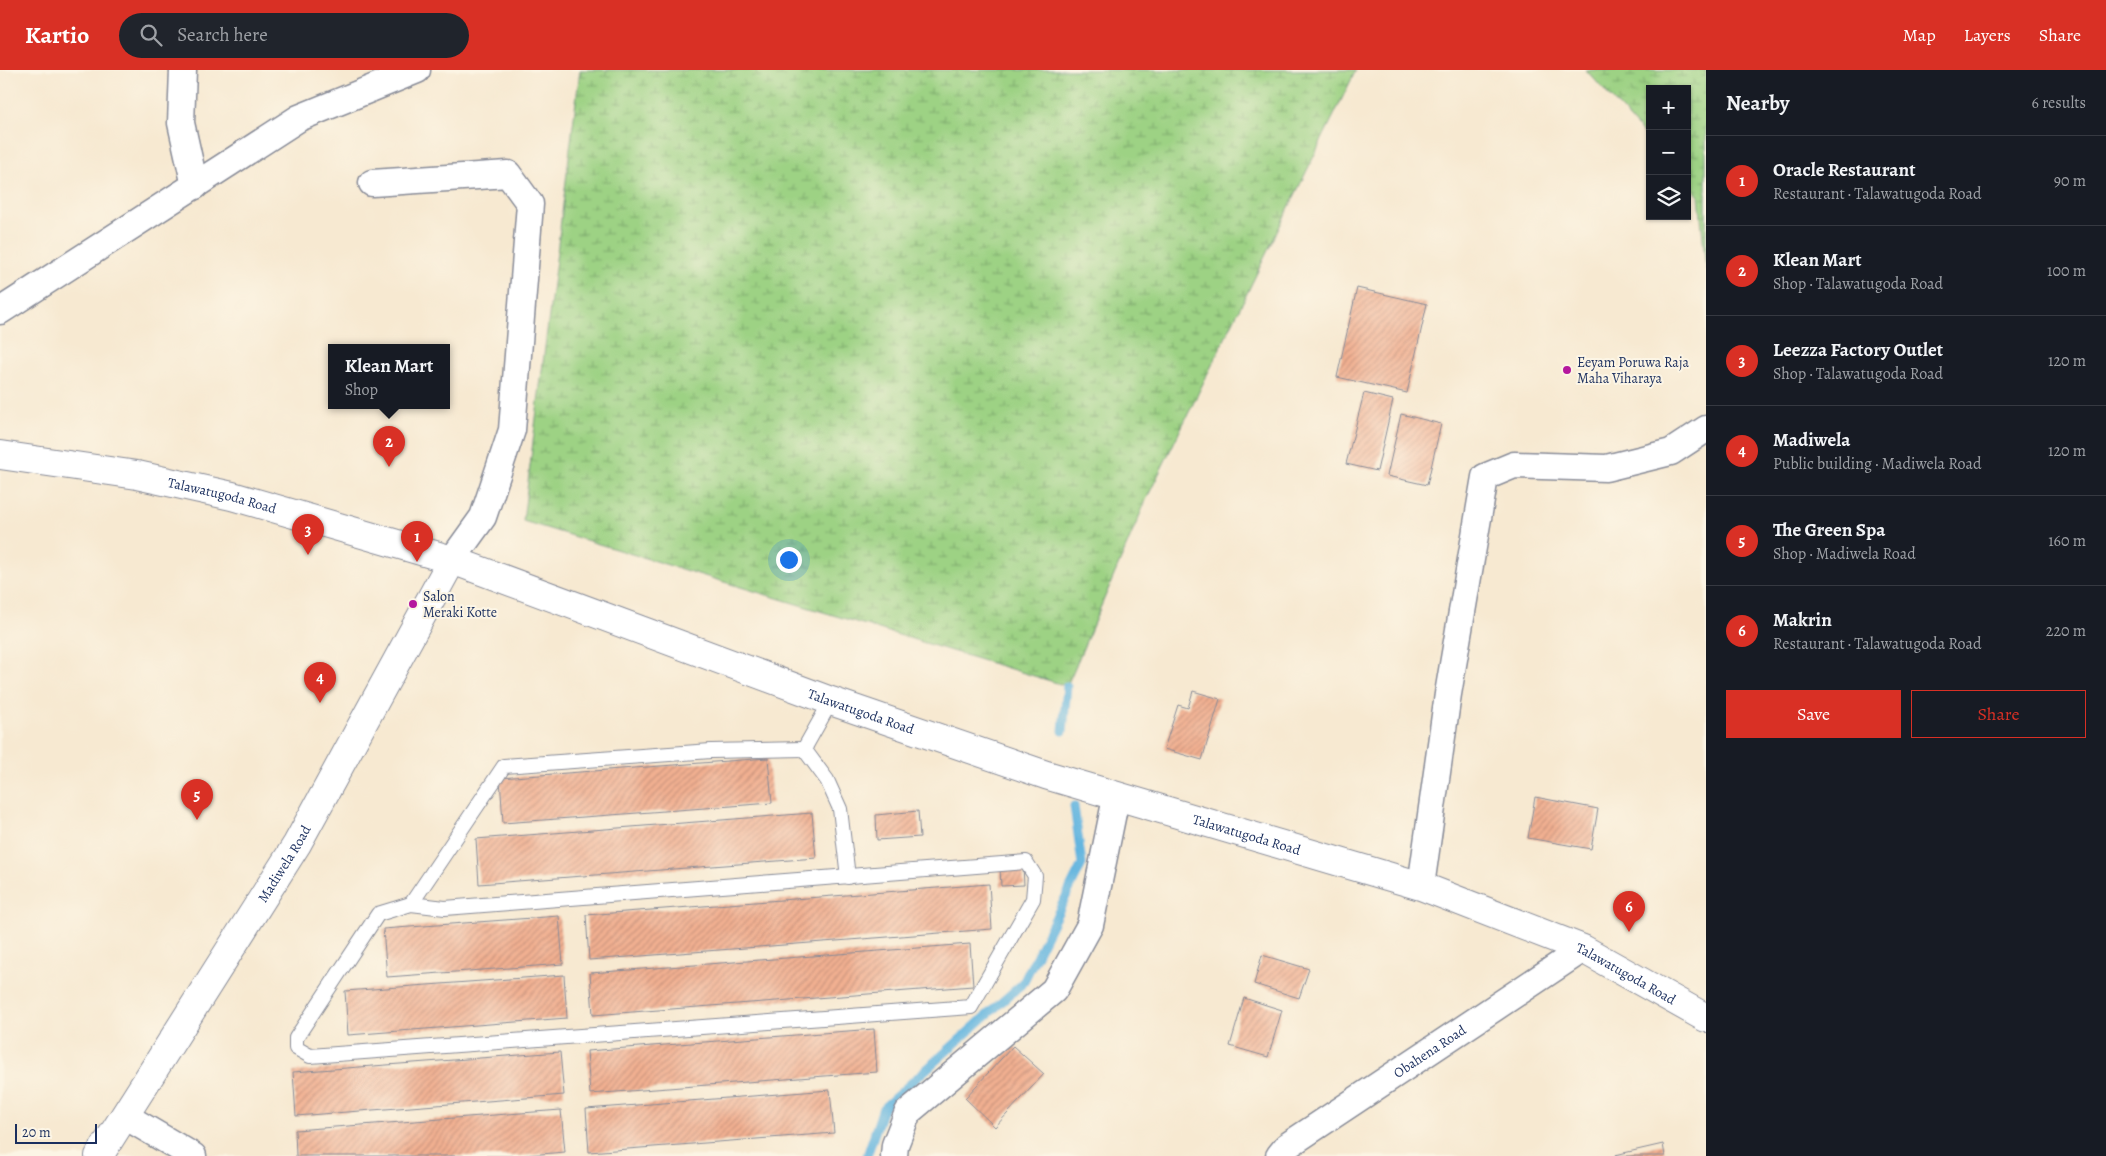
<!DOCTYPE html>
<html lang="en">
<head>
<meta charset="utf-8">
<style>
	body { margin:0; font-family:Alegreya,serif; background:#20242c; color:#f1f3f6 }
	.controls { position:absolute; right:15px; top:15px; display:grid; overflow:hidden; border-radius:0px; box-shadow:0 1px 4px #0004 }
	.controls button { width:45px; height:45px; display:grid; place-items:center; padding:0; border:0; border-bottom:1px solid #363941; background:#171b24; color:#f1f3f6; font:25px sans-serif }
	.scale { position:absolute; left:15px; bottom:12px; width:82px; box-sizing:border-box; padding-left:5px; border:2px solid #1b2f5e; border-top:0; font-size:14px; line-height:18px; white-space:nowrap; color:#1b2f5e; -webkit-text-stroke:4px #fcf5e5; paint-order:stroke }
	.you { position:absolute; left:788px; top:489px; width:18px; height:18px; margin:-12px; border:4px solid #fff; border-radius:50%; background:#1a73e8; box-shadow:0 0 0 8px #1a73e833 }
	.badge { display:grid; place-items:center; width:32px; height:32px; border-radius:50%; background:#d93025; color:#fff; font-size:16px; font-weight:700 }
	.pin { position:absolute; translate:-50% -41px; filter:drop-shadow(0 1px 2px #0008) }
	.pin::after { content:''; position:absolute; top:26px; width:18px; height:15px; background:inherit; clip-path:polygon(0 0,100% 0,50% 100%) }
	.popup { position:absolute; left:328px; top:274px; width:122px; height:65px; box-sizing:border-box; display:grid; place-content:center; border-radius:0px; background:#171b24; filter:drop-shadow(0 1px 4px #0005); font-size:16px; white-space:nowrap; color:#9ea1a6 }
	.popup b { font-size:19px; color:#f1f3f6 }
	.popup::after { content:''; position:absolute; left:50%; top:100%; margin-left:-10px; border:10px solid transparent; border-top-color:#171b24 }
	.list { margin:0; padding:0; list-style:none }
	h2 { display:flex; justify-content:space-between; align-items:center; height:65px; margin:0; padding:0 20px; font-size:21px }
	h2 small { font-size:16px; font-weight:400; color:#9ea1a6 }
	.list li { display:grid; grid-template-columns:32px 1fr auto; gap:15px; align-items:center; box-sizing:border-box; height:90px; padding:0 20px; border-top:1px solid #363941 }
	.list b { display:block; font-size:19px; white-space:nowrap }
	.list p { margin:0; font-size:16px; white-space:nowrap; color:#9ea1a6 }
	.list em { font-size:16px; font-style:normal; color:#9ea1a6 }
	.actions { display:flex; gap:10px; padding:15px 20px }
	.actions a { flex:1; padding:11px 0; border:1px solid #d93025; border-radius:0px; text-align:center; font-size:18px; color:#d93025 }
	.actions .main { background:#d93025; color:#fff }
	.icon { flex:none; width:28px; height:28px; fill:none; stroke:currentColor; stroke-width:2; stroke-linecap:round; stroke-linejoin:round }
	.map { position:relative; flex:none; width:1706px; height:1086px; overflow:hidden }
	header { display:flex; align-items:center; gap:30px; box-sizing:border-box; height:70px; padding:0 25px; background:#d93025; color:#fff }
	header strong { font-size:24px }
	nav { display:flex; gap:28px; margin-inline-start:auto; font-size:18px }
	.search { width:350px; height:45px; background:#20242c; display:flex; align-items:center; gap:12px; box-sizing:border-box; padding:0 18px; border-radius:28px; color:#9ea1a6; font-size:19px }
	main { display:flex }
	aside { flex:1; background:#171b24 }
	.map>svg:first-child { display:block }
	.wetland { fill:url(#wetland-marsh); stroke:#5c8071 }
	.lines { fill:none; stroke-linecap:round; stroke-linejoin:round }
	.stream { stroke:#64b5df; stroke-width:9 }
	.building { fill:url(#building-hatch) }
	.lane-casing { stroke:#898c98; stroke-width:16 }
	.street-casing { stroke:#898c98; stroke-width:29 }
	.secondary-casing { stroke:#898c98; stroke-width:30 }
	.primary-casing { stroke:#898c98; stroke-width:30 }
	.lane { stroke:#fff; stroke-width:14 }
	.street { stroke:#fff; stroke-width:26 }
	.secondary { stroke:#fff; stroke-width:28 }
	.primary { stroke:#fff; stroke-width:28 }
	.poi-dot { fill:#b5179e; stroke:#fcf5e5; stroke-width:2 }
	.labels { text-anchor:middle; stroke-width:4; stroke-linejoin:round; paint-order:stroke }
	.poi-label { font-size:14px; fill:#1b2f5e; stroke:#fcf5e5; text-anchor:start }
	.street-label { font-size:14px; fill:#1b2f5e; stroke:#fcf5e5 }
</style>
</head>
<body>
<header>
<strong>Kartio</strong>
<div class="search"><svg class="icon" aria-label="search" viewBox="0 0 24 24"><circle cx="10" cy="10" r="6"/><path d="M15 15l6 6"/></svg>Search here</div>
<nav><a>Map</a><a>Layers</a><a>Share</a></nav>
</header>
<main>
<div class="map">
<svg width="1706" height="1086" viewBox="0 0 1706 1086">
	<defs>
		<pattern id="wetland-marsh" width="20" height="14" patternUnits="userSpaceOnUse" patternTransform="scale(1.25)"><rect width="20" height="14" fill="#9dd284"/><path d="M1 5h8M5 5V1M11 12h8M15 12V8" fill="none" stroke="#7fab6f"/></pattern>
		<pattern id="building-hatch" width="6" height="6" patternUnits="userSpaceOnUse" patternTransform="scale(1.25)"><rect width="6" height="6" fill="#f2b091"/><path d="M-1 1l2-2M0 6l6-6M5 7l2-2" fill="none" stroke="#c3907a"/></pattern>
	</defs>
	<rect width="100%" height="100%" fill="#fcf5e5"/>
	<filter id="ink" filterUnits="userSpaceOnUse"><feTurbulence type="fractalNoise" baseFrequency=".02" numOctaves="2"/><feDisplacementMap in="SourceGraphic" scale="10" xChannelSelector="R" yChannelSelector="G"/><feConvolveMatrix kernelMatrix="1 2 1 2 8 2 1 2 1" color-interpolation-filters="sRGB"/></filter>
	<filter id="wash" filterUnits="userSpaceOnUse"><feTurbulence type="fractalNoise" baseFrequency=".0096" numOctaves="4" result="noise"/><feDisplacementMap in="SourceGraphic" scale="20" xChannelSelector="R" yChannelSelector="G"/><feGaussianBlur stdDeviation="1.12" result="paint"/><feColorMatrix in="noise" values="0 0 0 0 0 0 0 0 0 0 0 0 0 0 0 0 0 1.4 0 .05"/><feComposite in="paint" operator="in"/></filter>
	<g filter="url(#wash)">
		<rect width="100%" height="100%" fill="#f7e9d1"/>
		<g class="wetland">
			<path d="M580,0H1356L1147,428L1067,616L523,451Z"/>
			<path d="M1586,0H1706V201L1699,126L1687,113V19H1650V71Z"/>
		</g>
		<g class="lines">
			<g class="stream">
				<path d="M1063,661L1067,616"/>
				<path d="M867,1086L883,1038L1023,913L1082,794L1074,736"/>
			</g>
		</g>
		<g id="blocks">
			<g class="building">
				<path d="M1357,218L1427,234L1407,323L1337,307Z"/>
				<path d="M1364,323L1393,330L1377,401L1346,394Z"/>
				<path d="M1401,344L1441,354L1427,415L1387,406Z"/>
				<path d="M1193,621L1220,629L1202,690L1164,679L1178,635L1188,638Z"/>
				<path d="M768,688L772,733L503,753L500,708Z"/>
				<path d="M1535,727L1598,739L1591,779L1528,768Z"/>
				<path d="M918,741L920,767L877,770L876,745Z"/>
				<path d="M812,743L816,788L479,814L476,769Z"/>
				<path d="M1023,796L1024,815L1001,816L1000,798Z"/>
				<path d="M989,814L992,859L589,890L586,845Z"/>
				<path d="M559,846L563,894L387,907L383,859Z"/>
				<path d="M970,874L973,916L593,945L590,903Z"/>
				<path d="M1262,885L1309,899L1299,928L1254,914Z"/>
				<path d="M564,905L567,948L348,965L345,921Z"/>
				<path d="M1244,928L1282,940L1268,987L1230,976Z"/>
				<path d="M874,959L877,1002L590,1024L587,981Z"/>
				<path d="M1013,976L1044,1004L995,1057L965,1028Z"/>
				<path d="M560,982L564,1025L296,1046L293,1002Z"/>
				<path d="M830,1020L834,1063L589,1082L586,1039Z"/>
				<path d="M561,1040L565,1082L517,1086H296L295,1060Z"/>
				<path d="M1663,1074L1665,1086H1615V1085Z"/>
			</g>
		</g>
	</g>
	<g filter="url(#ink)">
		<use href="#blocks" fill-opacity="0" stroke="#898c98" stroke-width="1"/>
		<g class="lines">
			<defs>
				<g id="lane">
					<path d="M831,631L804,679L827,710L840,739L848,807"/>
					<path d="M1026,792L1035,806L1033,829L971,937L310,986L296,978V968L378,844L411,834L445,838Z"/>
					<path d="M411,834L504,696L711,681L804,679"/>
				</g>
				<g id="street">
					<path d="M183,0L181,53L195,116"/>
					<path d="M372,113L508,104L530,134L512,360L483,447L452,490"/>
					<path d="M0,241L299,48L417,0"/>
					<path d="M1421,816L1448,624L1485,407L1514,395L1606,398L1671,382L1706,359"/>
					<path d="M125,1046L193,1086"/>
					<path d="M894,1086L895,1075L908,1042L1054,920L1090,855L1116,728"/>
					<path id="s1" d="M1279,1086L1287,1076L1583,879"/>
				</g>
				<g id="secondary">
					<path id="s2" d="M99,1086L297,774L452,490"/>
				</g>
				<g id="primary">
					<path id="s3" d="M0,385L137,405L232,426L452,490L831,631L1046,705L1421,816L1583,879L1706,948"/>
				</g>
			</defs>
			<use href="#lane" class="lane-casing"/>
			<use href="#street" class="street-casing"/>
			<use href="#secondary" class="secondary-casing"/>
			<use href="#primary" class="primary-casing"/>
			<use href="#lane" class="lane"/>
			<use href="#street" class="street"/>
			<use href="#secondary" class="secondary"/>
			<use href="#primary" class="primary"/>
		</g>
	</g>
	<g class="poi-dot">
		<circle cx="1567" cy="300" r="5"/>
		<circle cx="413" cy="534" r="5"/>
	</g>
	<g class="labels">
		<g class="poi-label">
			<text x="1577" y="297">Eeyam Poruwa Raja<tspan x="1577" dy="16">Maha Viharaya</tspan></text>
			<text x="423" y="531">Salon<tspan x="423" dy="16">Meraki Kotte</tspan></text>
		</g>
		<g class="street-label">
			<text dy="5" stroke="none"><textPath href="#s3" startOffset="226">Talawatugoda Road</textPath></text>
			<text dy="5" stroke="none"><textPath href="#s3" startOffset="901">Talawatugoda Road</textPath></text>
			<text dy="5" stroke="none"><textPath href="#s3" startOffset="1306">Talawatugoda Road</textPath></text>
			<text dy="5" stroke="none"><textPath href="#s2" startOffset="346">Madiwela Road</textPath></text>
			<text dy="5" stroke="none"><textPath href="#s3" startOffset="1711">Talawatugoda Road</textPath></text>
			<text dy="5" stroke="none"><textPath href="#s1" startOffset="184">Obahena Road</textPath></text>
		</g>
	</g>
</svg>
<div class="controls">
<button>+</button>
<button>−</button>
<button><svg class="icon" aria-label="layers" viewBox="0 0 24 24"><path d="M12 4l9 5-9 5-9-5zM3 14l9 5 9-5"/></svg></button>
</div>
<div class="scale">20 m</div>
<div class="you"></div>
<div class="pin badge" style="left:417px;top:492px">1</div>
<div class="pin badge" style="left:389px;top:397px">2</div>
<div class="popup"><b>Klean Mart</b>Shop</div>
<div class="pin badge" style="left:308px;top:485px">3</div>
<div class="pin badge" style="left:320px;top:633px">4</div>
<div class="pin badge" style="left:197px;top:750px">5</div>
<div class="pin badge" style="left:1629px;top:862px">6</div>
</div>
<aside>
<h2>Nearby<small>6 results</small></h2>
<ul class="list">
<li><span class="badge">1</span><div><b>Oracle Restaurant</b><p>Restaurant · Talawatugoda Road</p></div><em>90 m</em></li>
<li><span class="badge">2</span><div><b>Klean Mart</b><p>Shop · Talawatugoda Road</p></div><em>100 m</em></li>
<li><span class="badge">3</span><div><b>Leezza Factory Outlet</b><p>Shop · Talawatugoda Road</p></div><em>120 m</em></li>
<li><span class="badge">4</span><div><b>Madiwela</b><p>Public building · Madiwela Road</p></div><em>120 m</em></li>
<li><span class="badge">5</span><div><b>The Green Spa</b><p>Shop · Madiwela Road</p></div><em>160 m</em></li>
<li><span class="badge">6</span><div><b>Makrin</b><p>Restaurant · Talawatugoda Road</p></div><em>220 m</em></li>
</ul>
<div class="actions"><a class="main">Save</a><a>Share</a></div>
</aside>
</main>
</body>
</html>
